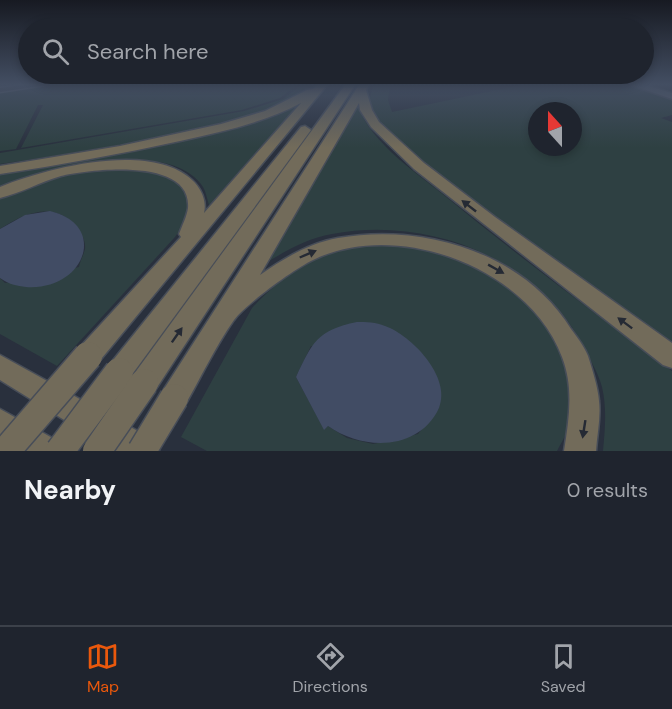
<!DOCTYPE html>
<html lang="en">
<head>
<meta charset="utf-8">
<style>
	body { margin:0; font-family:"DM Sans",sans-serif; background:#272c36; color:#f1f3f6 }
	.compass { position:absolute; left:528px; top:102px; width:54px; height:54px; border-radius:50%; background:#1f242e; box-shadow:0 3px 9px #0003; rotate:339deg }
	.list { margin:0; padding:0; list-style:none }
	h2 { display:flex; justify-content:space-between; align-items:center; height:78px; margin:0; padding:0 24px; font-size:26px }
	h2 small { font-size:20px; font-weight:400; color:#a1a4aa }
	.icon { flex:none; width:33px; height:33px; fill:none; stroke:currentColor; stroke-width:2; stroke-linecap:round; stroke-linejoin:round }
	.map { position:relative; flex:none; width:672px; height:451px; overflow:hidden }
	.search { position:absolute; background:#1f242e; box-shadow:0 3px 9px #0003; left:18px; right:18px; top:18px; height:66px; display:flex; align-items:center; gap:15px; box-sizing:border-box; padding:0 21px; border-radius:33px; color:#a1a4aa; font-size:22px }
	.sheet { height:174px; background:#1f242e }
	nav { display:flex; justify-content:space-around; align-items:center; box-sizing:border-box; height:84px; border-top:2px solid #3c414a; background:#1f242e; font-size:16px; color:#a1a4aa }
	nav a { display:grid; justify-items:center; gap:3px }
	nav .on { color:#ea580c }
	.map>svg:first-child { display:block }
	.green { fill:#2e4042; fill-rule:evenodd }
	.water { fill:#414c64 }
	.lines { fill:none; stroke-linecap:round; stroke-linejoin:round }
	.minor-casing { stroke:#5a606b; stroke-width:3 }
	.major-casing { stroke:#454b56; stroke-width:3 }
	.highway-casing { stroke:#474d58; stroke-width:3 }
	.minor { fill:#3c424d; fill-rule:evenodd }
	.major { fill:#5a616d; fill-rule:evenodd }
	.highway { fill:#726b5a; fill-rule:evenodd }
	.highway-bridge-casing { stroke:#474d58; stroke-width:31; stroke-linecap:butt }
	.highway-bridge { stroke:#726b5a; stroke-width:28 }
	.oneway { fill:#252a34 }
</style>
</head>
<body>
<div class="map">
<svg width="672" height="451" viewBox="0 0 672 451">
	<rect width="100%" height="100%" fill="#29303d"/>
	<g class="green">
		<path d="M50,85H297L280,98L242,110L21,148L43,105H38L16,149L0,151V91Z"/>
		<path d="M301,85H312C264,125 190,132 131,143C87,150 44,158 0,164V153L244,111L283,99Z"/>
		<path d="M374,85H390L388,100L392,112L521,85H627L672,98V115L661,118L672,122V348C608,301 545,254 481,207C453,186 391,144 374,115C368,104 369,96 374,85ZM537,111H573V147H537Z"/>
		<path d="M299,104L209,205C207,199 206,192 203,187C170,136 45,169 0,187V172L225,130L259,121Z"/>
		<path d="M358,106C371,144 420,175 450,200C522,259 597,315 672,371V451H603C605,429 607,409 602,387C598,372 588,356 581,342C534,256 425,216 332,234C309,238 289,249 269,261Z"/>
		<path d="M147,168L179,180L193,203L188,218L175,237L57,366L0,334V278L5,283L79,267C80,261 84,254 85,249C86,240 81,233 76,227C56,200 23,213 0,229V194L69,172Z"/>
		<path d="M369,245C398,245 428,246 456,257C514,280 571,331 570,398C570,407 572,418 569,426C567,434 561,443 557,451H207L181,437L252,308C289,269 316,252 369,245ZM311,346L439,408L418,434L373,444L347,438L328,426L324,429L296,377Z"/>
	</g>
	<g class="water">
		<path d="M50,211C109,225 85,291 26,287C17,286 8,284 0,278V229L25,215Z"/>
		<path d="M357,322C366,322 376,322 385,326C411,335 452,377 439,408C419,451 363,451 328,426L324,430L296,377C312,343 317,330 357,322Z"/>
	</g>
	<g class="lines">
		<defs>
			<path id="minor" d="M23,85H45L0,92V88Z"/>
			<path id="major" d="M631,85H645L672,93V99Z"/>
			<g id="highway">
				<path d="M317,85H327L97,364L88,367L79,364L75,356L79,348L181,237L179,234C182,226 187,216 188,208C192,157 91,169 61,176C40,182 21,193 0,198V187C47,168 150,141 192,180C201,188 207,201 204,213L301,103C263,123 221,132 180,141C120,154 60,165 0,174V166L120,146L221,124L265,111L307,90L313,89Z"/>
				<path d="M345,85H355L154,392L144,395L134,392L130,383L134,374Z"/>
				<path d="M359,85H369L366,90L372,110L379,122L424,163L495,217L672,343V368L663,365L414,169L371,127L360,110L359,103L260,275C283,259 309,243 338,238C423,223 523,252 571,329C577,337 584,346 588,356C592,369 598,387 599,401C601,417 597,435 596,451H564C569,419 574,388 562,357C529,268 397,218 313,260C294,269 246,304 234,320C215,347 200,379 184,407L174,411L164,407L160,398L164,389Z"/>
				<path d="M305,126L311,130L128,380L119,384L110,380L106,372L110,364L301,127Z"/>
				<path d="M0,355L154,440L159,451H114L0,380Z"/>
				<path d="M0,409L56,440L61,451H17L0,440Z"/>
			</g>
		</defs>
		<use href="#minor" class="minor-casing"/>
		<use href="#major" class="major-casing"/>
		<use href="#highway" class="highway-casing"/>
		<use href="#minor" class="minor"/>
		<use href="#major" class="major"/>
		<use href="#highway" class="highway"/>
		<defs>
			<g id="highway-bridge">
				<path d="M6,451L88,356"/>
				<path d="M60,451L119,372"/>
				<path d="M97,451L144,383"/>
				<path d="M142,451L174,398"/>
			</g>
		</defs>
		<use href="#highway-bridge" class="highway-bridge-casing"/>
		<use href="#highway-bridge" class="highway-bridge"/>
	</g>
	<defs><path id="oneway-solid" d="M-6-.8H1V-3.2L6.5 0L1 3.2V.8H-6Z" transform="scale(1.5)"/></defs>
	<g class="oneway">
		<use href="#oneway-solid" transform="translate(469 206) rotate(-142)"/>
		<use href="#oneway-solid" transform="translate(308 254) rotate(-23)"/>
		<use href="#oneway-solid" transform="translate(496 269) rotate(29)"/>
		<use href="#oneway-solid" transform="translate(625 323) rotate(-143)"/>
		<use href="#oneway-solid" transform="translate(177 335) rotate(-55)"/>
		<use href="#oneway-solid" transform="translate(584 429) rotate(99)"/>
	</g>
	<linearGradient id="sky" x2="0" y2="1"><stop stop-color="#171a22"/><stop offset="0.57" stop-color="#434e62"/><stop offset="1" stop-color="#434e62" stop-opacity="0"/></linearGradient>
	<rect width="672" height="148" fill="url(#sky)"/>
</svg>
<svg class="compass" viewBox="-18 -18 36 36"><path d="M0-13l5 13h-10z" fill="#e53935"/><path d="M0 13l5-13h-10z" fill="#a1a4aa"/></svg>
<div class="search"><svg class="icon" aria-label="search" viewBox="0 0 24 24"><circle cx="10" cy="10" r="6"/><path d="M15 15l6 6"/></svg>Search here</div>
</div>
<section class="sheet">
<h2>Nearby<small>0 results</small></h2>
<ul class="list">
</ul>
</section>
<nav>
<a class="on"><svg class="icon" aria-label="map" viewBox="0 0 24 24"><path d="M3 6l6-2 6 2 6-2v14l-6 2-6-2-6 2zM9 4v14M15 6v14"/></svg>Map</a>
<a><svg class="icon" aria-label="directions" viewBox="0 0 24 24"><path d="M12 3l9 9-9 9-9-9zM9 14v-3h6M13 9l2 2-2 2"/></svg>Directions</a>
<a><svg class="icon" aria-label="saved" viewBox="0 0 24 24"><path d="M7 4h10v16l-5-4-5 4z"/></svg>Saved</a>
</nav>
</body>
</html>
